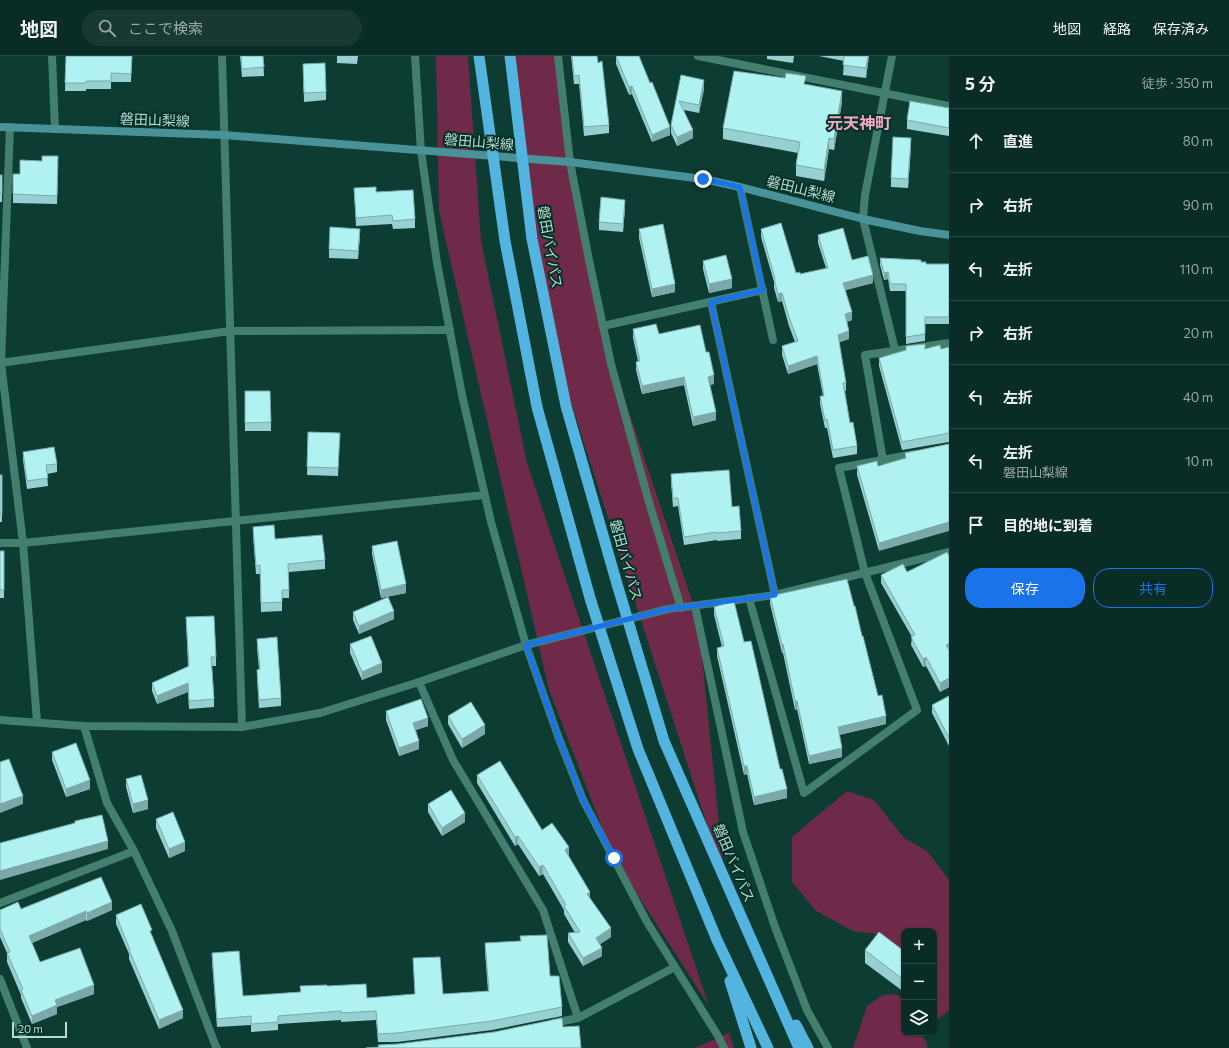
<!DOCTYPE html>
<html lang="ja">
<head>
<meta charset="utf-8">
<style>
	body { margin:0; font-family:Commissioner,"Noto Sans JP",sans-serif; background:#173932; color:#f1f3f6 }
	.controls { position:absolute; right:12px; bottom:12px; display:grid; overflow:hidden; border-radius:8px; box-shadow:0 1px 3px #0004 }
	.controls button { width:36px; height:36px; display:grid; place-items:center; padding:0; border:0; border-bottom:1px solid #294943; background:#092d26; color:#f1f3f6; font:20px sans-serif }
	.scale { position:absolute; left:12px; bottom:10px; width:55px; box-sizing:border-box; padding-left:4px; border:2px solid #bbd9d0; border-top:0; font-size:11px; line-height:14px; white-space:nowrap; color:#bbd9d0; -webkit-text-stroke:3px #003228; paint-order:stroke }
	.stop { position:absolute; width:12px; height:12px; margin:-9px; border:3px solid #1a73e8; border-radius:50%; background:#fff }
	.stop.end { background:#1a73e8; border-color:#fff; box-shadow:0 1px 4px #0008 }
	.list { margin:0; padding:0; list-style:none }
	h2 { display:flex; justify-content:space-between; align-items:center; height:52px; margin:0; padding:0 16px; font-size:17px }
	h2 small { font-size:13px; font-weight:400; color:#99a8a7 }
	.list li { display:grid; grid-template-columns:26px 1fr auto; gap:12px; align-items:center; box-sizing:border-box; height:64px; padding:0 16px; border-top:1px solid #294943 }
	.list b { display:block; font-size:15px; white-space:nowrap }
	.list p { margin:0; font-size:13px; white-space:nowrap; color:#99a8a7 }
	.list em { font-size:13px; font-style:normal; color:#99a8a7 }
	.actions { display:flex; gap:8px; padding:12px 16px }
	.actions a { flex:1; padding:9px 0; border:1px solid #1a73e8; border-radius:16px; text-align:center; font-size:14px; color:#1a73e8 }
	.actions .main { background:#1a73e8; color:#fff }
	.icon { flex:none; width:22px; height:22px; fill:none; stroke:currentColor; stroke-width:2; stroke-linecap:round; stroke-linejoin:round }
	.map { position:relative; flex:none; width:949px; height:992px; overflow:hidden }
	header { display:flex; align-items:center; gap:24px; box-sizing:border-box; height:56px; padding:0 20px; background:#092d26; border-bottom:1px solid #294943 }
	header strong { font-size:19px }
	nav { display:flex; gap:22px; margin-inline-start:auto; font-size:14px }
	.search { width:280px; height:36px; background:#173932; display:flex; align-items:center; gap:10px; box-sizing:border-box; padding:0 14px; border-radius:22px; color:#99a8a7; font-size:15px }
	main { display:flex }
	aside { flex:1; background:#092d26 }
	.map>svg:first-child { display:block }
	.green { fill:#702a49 }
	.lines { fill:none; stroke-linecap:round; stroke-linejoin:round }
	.minor { stroke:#437e6f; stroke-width:8 }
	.secondary { stroke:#499299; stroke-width:8 }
	.trunk { stroke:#54b4e0; stroke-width:11 }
	.wall { fill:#97d0d0 }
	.shaded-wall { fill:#7ba9a9 }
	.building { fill:#b0f2f2; stroke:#7ba9a9 }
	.route { stroke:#1a73e8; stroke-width:5 }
	.labels { text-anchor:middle; stroke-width:4; stroke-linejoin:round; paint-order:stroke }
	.street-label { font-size:14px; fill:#bbd9d0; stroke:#003228 }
	.quarter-label { font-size:16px; font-weight:bold; fill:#f6a7c4; stroke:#003228 }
</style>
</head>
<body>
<header>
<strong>地図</strong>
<div class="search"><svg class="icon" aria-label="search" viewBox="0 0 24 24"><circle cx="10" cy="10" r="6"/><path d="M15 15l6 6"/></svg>ここで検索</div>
<nav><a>地図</a><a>経路</a><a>保存済み</a></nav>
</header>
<main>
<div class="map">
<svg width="949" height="992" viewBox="0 0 949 992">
	<rect width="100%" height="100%" fill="#0c3c32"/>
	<g class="green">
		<path d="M436,0H468L481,185L527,407L709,950L614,802L549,634L439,155Z"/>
		<path d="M514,0H557L570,106L607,290L698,563L725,825L555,297L528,148Z"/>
		<path d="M847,735L874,744L904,782L927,795L949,824V954L934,966V875H904V903L877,878L853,875L816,855L792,826V781Z"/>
		<path d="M894,938L904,942V977H922L928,992H853L867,950L883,939Z"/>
		<path d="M729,977L734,992H695Z"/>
	</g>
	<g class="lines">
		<g class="minor">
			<path d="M52,0L55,73"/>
			<path d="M222,0L242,671"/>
			<path d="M415,0L421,95L437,207L462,339L491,466L526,589L558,680L583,744L647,866L718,980L724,992"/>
			<path d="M558,0L570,106L589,204L611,308L648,443L681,552"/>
			<path d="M698,0L949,50"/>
			<path d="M892,0L865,139L863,163L895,294"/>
			<path d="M10,71L1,307L23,487L37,666"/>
			<path d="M740,131L773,284"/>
			<path d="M711,246L775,539"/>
			<path d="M603,270L763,234"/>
			<path d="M0,307L230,275L450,274"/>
			<path d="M883,404L865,299L949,287"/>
			<path d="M0,487H23L484,439"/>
			<path d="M749,542L804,737L917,654L865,517L839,412L915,398"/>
			<path d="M695,550L743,776L775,871L807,954L828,992"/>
			<path d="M419,626L453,704L543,854L578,962"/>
			<path d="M0,664L84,670L242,671L320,657L419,626L526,589L668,553L775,539L949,496"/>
			<path d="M84,670L107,747L134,795L172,875L216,991L217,992"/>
			<path d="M0,847L134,795"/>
			<path d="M0,923L27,992"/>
			<path d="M553,967L578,962L675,911"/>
		</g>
		<path class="secondary" d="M0,71L224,79L570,106L703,123L740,131L863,163L920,175L949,179"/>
		<g class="trunk">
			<path d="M479,0L505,185L537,351L590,542L638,693L717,884L768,992"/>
			<path d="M510,0L532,183L566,350L617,528L664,685L799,992"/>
			<path d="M730,925L751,992"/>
			<path d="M796,969L808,992"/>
		</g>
	</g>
	<g class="wall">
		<path d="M66,0H132L131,26H111V33H86V35H65Z"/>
		<path d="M240,0H263L264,20L242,21Z"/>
		<path d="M337,0H358L357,8L337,7Z"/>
		<path d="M571,0H597L609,69V77L584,80L579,28H574Z"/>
		<path d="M616,0L650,27L670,79L652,86L632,38L629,39L616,8Z"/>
		<path d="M767,0H794L793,7L767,3Z"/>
		<path d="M819,0H869L866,22L843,19L844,5Z"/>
		<path d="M303,8L326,36V44L304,46Z"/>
		<path d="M681,19L704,33L699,57L684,54L693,82L677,90L671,77V69Z"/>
		<path d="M806,28L842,46L834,94L829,93L824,125L796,120V109L798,97L723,83V72Z"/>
		<path d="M949,52V80L907,73V64Z"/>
		<path d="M911,91L908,132L891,131V122Z"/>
		<path d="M58,109L57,148L13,147V138L20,118Z"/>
		<path d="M0,119L2,128V146H0Z"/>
		<path d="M354,132L376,136L415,163V172L393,173L392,168L356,170Z"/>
		<path d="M625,152L623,176L599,174V166Z"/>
		<path d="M639,173L675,236L652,241L639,182Z"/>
		<path d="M761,173L796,217L800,218L826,212L818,187V179L852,204L873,227L845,234L852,264L847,266L849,283L839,286L846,327V335H845L850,367L857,390V398L833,402L827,372H825L820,348V340H823L817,308L788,318L782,299V290L795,286L789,270L782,245L778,246L774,232V226L761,181Z"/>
		<path d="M360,181L358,203L329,202V193Z"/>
		<path d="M880,202L921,206L926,208H949V268H925V285L906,288V235H890L888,223L884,224L880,209Z"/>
		<path d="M703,205L732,232L709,237L703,213Z"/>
		<path d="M633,273L659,278L706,296L714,328L710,329L716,364L693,370L684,329L642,338L636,314V306L638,305L633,282Z"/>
		<path d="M949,291V386L902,394L879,310V302L925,293H941Z"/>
		<path d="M245,335L271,366V375H245Z"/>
		<path d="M308,376L340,377L338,420L307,419Z"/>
		<path d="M949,388L879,495L857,419V410H878L905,402V397Z"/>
		<path d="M23,396L57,408V416L47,418L48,430L27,433L23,404Z"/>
		<path d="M671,418L732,451L741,475V483L717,485V484L684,489L678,450L673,451L671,426Z"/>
		<rect x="0" y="419" width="2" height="47"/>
		<path d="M253,471L275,483L325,504V513L289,516V542H282V555L261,556L260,518H256L253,479Z"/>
		<path d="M372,490L406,537L381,542L372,498Z"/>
		<rect x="0" y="495" width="4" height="47"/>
		<path d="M949,500V631L940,636L926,610L923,611L911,589L912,581L881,527V519L907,516Z"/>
		<path d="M770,540L854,550L878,640L886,668L839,679L842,701L809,708L797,653L795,654L783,597H782L770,548Z"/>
		<path d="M714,551L787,742L754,749L747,718L744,719L717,600V592L722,591L714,559Z"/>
		<path d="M353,556L394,563L359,578L353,564Z"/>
		<path d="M186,561L216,601V610H212L214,643V651L189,653L188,636L157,648L152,635V627L188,611Z"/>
		<path d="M257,583L281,642V650L259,652L257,622V614L259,613L257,592Z"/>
		<path d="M350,588L382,616L362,624L350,597Z"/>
		<path d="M949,640V690L932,657V649Z"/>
		<path d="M386,655L428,670L416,674L419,693L399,700L386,664Z"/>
		<path d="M448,660L485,678L462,692L448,668Z"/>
		<path d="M52,696L90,733L66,741L52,704Z"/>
		<path d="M477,719L542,774L569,800L590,842L611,881L600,888L602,900L583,910L568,886V877H575L564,858V854L543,818L539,820L518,788L515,790L477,727Z"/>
		<path d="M126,723L148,753L133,757L126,731Z"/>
		<path d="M428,748L465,766L442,780L428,756Z"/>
		<path d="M156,763L185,795L169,802L156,772Z"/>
		<path d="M21,853L112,854L87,865L86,864L32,887L40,906L94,938L57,951V958L32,968L21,942V939L7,906V897L0,881V854Z"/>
		<path d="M116,859L152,879L183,962L159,973L129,903V898L116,868Z"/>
		<path d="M485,887L550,920L562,951V960L492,974L397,986H378L376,964L341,966V964L278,968V974L251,976V969L217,971L212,905V897L243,940L300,936V930H327L367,942L415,938L413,902L443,938L488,935L485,896Z"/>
		<path d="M865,894L904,895V936L865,907Z"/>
	</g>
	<g class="shaded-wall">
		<path d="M868,0H869L866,22V12Z"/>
		<path d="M704,24V33L699,57V49Z"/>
		<path d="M632,30V38L629,39V31Z"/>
		<path d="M842,35V46L834,94V83Z"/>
		<path d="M670,71V79L652,86V79Z"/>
		<path d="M693,74V82L677,90V81Z"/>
		<path d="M829,82V93L824,125V114Z"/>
		<path d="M911,82V91L908,132V123Z"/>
		<path d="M625,144V152L623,176V168Z"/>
		<path d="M888,216V223L884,224V217Z"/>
		<path d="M873,219V227L843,235V227Z"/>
		<path d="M732,223V232L709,237V228Z"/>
		<path d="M675,228V236L652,241V233Z"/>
		<path d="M782,237V245L778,246V238Z"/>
		<path d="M852,256V264L845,266V258Z"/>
		<path d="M849,275V283L838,287V279Z"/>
		<path d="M817,300V308L788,318V310Z"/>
		<path d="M714,319V328L708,329V321Z"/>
		<path d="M684,321V329L642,338V330Z"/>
		<path d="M716,356V364L693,370V361Z"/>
		<path d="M949,466V475L879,495V487Z"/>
		<path d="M406,528V537L381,542V534Z"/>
		<path d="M394,555V563L359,578V570Z"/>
		<path d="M783,588V597H782V589Z"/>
		<path d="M949,588V596L946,589Z"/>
		<path d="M926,601V610L923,611V603Z"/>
		<path d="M382,607V616L362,624V616Z"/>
		<path d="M949,622V631L940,636V627Z"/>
		<path d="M188,627V636L157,648V640Z"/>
		<path d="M795,645H797V653L795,654Z"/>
		<path d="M886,660V668L838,679V671Z"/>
		<path d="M428,662V670L413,675V667Z"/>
		<path d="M485,669V678L462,692V683Z"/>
		<path d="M419,685V693L399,700V692Z"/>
		<path d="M842,692V701L809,708V700Z"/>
		<path d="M744,710H747V718L744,719Z"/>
		<path d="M90,724V733L66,741V733Z"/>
		<path d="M787,733V742L754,749V741Z"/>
		<path d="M23,740V748L0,757V748Z"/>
		<path d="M148,744V753L133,757V748Z"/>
		<path d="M465,757V766L442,780V772Z"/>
		<path d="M518,780V788L515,790V781Z"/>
		<path d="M108,785V793L0,824V815Z"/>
		<path d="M185,786V795L169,802V793Z"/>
		<path d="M569,791V800L565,794Z"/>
		<path d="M543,809V818L539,820V811Z"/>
		<path d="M590,836V844L587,838Z"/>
		<path d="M112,846V854L87,865V857Z"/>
		<path d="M86,855V864L29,888V880Z"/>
		<path d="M611,872V881L596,891V882Z"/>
		<path d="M602,892V900L583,910V902Z"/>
		<path d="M94,929V938L57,951V958L32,968V960L55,944Z"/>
		<path d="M183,954V962L159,973V964Z"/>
	</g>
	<g class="building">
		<path d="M66,0H132L131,18L111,17V25H86V27H65Z"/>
		<path d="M241,0H263L264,11L242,13Z"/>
		<path d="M572,0H597L598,7L602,5L609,69L584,71L579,19L574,20Z"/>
		<path d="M616,0H639L650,27L652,26L670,71L652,79L632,30L629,31Z"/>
		<path d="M844,0H868L866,12L843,9Z"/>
		<path d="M325,7L326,36L304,37L303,8Z"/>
		<path d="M734,15L785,22L786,17L806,20L804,28L842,35L834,83L829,82L824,114L796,109L800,86L723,72Z"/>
		<path d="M681,19L704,24L699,49L679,45L693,74L677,81L671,69Z"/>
		<path d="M910,45L949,52V72L907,64Z"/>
		<path d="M893,81L911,82L908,123L891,122Z"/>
		<path d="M42,100H58L57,140L13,138V118H20V104L42,105Z"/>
		<rect x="0" y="119" width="2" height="19"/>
		<path d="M376,131V136L413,134L415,163L393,165L392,159L356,162L354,132Z"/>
		<path d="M601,141L625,144L623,168L599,166Z"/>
		<path d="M781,167L796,217L800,216V218L828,212L818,179L843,172L852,204L868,200L873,219L843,227L852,256L845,258L849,275L838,279L846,327H843L850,367L853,366L857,390L833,394L827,363L825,364L820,340H824L817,300L788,310L782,290L798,285L789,261L782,237L778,238L774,223H775L761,173Z"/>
		<path d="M663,168L675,228L652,233L639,173Z"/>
		<path d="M330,171L360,173L358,195L329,193Z"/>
		<path d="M726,199L732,223L709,228L703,205Z"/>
		<path d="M880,202L921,204V206H926V208H949V261H925V278L906,281V228H890L888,216L884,217Z"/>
		<path d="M656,268L659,278L700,269L706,296H709L714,319L708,321L716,356L693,361L684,321L642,330L636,306L640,305L633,273Z"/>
		<path d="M925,288V293L940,289L941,293L949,291V377L902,386L879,302L906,294V290Z"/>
		<path d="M245,335H270L271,366L245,367Z"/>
		<path d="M308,376L340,377L338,412L307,411Z"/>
		<path d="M949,388V466L879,487L857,410L877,405L878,410L906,402L905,397Z"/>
		<path d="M54,391L57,408L46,409L48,422L27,425L23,396Z"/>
		<path d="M729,414L732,451L739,450L741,475L717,477V476L684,481L678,442H673L671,418Z"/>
		<rect x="0" y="419" width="2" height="39"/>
		<path d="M274,469L275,483L322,479L325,504L288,508L289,534H282V546L261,547L260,509L256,510L253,471Z"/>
		<path d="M397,485L406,528L381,534L372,490Z"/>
		<rect x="0" y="495" width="4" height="39"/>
		<path d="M947,496L949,500V588L946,589L949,594V622L940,627L926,601L923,603L911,581L915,579L881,519L903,508L907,516Z"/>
		<path d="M847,523L854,550H855L862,580H863L878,640L882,639L886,660L838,671L842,692L809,700L797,645H795L783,588L782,589L770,540Z"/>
		<path d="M388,541L394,555L359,570L353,556Z"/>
		<path d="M734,545L744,586L751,585L780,713H782L787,733L754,741L747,710H744L717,592L724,590L714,551Z"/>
		<path d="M214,560L216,601H211L214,643L189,645L188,627L157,640L152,627L189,610L186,561Z"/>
		<path d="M371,580L382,607L362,616L350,588Z"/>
		<path d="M277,581L281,642L259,644L257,614L260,613L257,583Z"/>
		<path d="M949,640V682L932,649Z"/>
		<path d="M421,643L428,662L413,667L419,685L399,692L386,655Z"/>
		<path d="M471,646L485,669L462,683L448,660Z"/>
		<path d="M76,687L90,724L66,733L52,696Z"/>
		<path d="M9,703L23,740L0,748V706Z"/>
		<path d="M500,705L542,774L552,767L569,791L565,794L590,836L587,838L611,872L596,882L602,892L583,902L568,877L580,876L564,850L566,849L543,809L539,811L518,780L515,781L477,719Z"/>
		<path d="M141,719L148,744L133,748L126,723Z"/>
		<path d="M451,734L465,757L442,772L428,748Z"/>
		<path d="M173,756L185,786L169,793L156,763Z"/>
		<path d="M102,759L108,785L0,815V787L75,767V765Z"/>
		<path d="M101,821L112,846L87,857L86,855L29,880L40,906L80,892L94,929L55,944L57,949L32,960L21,934L23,933L7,897L10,896L0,873V854L18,846L21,853Z"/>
		<path d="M141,848L152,874L150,875L183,954L159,964L129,894H130L116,859Z"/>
		<path d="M879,876L904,895V924L865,894Z"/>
		<path d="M547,879L550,920H559L562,951L492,965L397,977L378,978L376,955L341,957V955L278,960V966L251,968V960L217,963L212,897L239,895L243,940L301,936L300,930L327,929V930L366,928L367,942L415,938L413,902L440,901L443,938L489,935L485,887L521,885L520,880Z"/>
		<path d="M562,962L563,971L579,970L581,992H366L379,991L378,989L398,988L494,976Z"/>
	</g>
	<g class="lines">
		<path class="route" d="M614,802L583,744L558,680L526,589L668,553L775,539L711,246L763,234L740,131L703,123"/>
	</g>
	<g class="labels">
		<g class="street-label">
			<text transform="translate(155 64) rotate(2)" y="5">磐田山梨線</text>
			<text transform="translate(479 86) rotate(5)" y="5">磐田山梨線</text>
			<text transform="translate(801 133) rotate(14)" y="5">磐田山梨線</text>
			<text transform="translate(550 191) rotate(80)" y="5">磐田バイパス</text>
			<text transform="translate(626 504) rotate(74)" y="5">磐田バイパス</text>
			<text transform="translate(734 807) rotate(67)" y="5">磐田バイパス</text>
		</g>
		<g class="quarter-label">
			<text x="859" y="73">元天神町</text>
		</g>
	</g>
</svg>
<div class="controls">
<button>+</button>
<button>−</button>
<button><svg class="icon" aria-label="layers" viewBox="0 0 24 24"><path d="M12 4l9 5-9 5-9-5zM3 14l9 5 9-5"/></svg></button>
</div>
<div class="scale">20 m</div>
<div class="stop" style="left:614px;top:802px"></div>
<div class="stop end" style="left:703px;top:123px"></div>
</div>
<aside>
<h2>5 分<small>徒歩 · 350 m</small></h2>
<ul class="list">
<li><svg class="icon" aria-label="ahead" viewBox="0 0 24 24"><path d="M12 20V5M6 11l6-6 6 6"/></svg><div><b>直進</b></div><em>80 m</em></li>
<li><svg class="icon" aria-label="right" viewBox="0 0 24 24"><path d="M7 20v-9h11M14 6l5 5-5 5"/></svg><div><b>右折</b></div><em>90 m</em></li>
<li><svg class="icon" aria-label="left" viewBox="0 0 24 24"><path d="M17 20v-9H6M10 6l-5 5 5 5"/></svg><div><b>左折</b></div><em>110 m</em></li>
<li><svg class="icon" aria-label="right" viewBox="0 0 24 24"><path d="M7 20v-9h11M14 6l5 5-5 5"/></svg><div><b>右折</b></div><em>20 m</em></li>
<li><svg class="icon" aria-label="left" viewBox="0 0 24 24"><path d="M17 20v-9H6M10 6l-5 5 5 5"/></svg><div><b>左折</b></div><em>40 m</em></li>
<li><svg class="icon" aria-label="left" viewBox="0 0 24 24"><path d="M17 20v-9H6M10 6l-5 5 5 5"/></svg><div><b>左折</b><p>磐田山梨線</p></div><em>10 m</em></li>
<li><svg class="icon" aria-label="arrive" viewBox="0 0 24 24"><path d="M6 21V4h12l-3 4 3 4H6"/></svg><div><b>目的地に到着</b></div></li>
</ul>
<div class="actions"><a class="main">保存</a><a>共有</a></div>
</aside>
</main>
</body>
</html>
